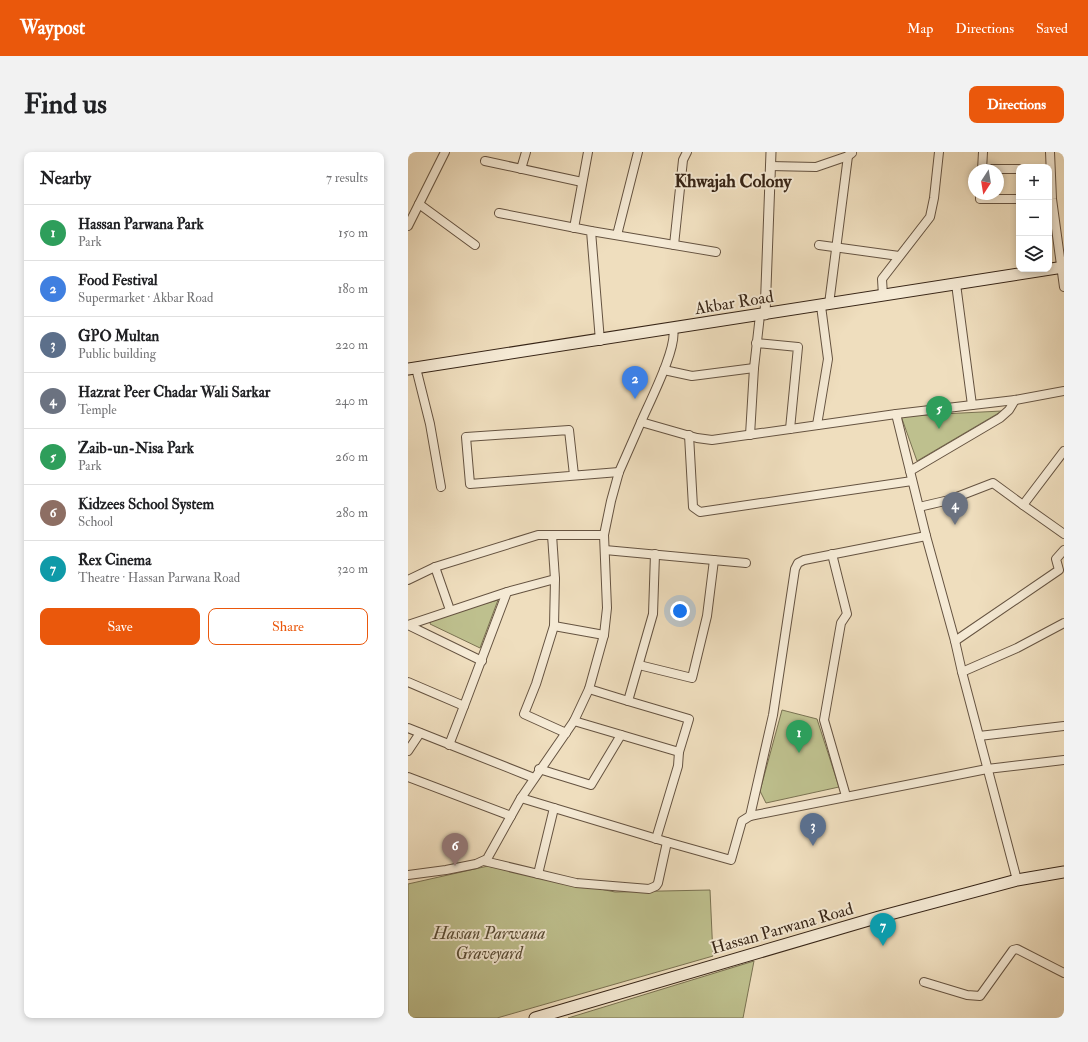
<!DOCTYPE html>
<html lang="en">
<head>
<meta charset="utf-8">
<style>
	body { margin:0; font-family:"IM FELL Double Pica",serif; background:#f2f2f2; color:#202124 }
	.controls { position:absolute; right:12px; top:12px; display:grid; overflow:hidden; border-radius:8px; box-shadow:0 2px 6px #0003 }
	.controls button { width:36px; height:36px; display:grid; place-items:center; padding:0; border:0; border-bottom:1px solid #e0e0e0; background:#fff; color:#202124; font:20px sans-serif }
	.compass { position:absolute; left:560px; top:12px; width:36px; height:36px; border-radius:50%; background:#fff; box-shadow:0 2px 6px #0003; rotate:192deg }
	.you { position:absolute; left:272px; top:459px; width:14px; height:14px; margin:-10px; border:3px solid #fff; border-radius:50%; background:#1a73e8; box-shadow:0 0 0 6px #1a73e833 }
	.badge { display:grid; place-items:center; width:26px; height:26px; border-radius:50%; background:#ea580c; color:#fff; font-size:13px; font-weight:700 }
	.pin { position:absolute; translate:-50% -33px; filter:drop-shadow(0 1px 2px #0008) }
	.pin::after { content:''; position:absolute; top:21px; width:14px; height:12px; background:inherit; clip-path:polygon(0 0,100% 0,50% 100%) }
	.list { margin:0; padding:0; list-style:none }
	h2 { display:flex; justify-content:space-between; align-items:center; height:52px; margin:0; padding:0 16px; font-size:17px }
	h2 small { font-size:13px; font-weight:400; color:#757577 }
	.list li { display:grid; grid-template-columns:26px 1fr auto; gap:12px; align-items:center; box-sizing:border-box; height:56px; padding:0 16px; border-top:1px solid #e0e0e0 }
	.list b { display:block; font-size:15px; white-space:nowrap }
	.list p { margin:0; font-size:13px; white-space:nowrap; color:#757577 }
	.list em { font-size:13px; font-style:normal; color:#757577 }
	.actions { display:flex; gap:8px; padding:12px 16px }
	.actions a { flex:1; padding:9px 0; border:1px solid #ea580c; border-radius:8px; text-align:center; font-size:14px; color:#ea580c }
	.actions .main { background:#ea580c; color:#fff }
	.icon { flex:none; width:22px; height:22px; fill:none; stroke:currentColor; stroke-width:2; stroke-linecap:round; stroke-linejoin:round }
	.map { position:relative; flex:none; width:656px; height:866px; overflow:hidden; border-radius:8px }
	header { display:flex; align-items:center; gap:24px; box-sizing:border-box; height:56px; padding:0 20px; background:#ea580c; color:#fff }
	header strong { font-size:19px }
	nav { display:flex; gap:22px; margin-inline-start:auto; font-size:14px }
	.intro { display:flex; align-items:center; justify-content:space-between; box-sizing:border-box; height:96px; padding:0 24px }
	h1 { margin:0; font-size:28px }
	.button { padding:10px 18px; border-radius:8px; background:#ea580c; color:#fff; font-size:14px; font-weight:700 }
	main { display:flex; gap:24px; padding:0 24px }
	aside { flex:1; background:#fff; border-radius:8px; box-shadow:0 2px 6px #0003 }
	.map>svg:first-child { display:block }
	.green { fill:#bec08e; stroke:#7a7252 }
	.lines { fill:none; stroke-linecap:round; stroke-linejoin:round }
	.minor-casing { stroke:#655341; stroke-width:10 }
	.tertiary-casing { stroke:#655341; stroke-width:11 }
	.secondary-casing { stroke:#372517; stroke-width:13 }
	.minor { stroke:#f5ead5; stroke-width:8 }
	.tertiary { stroke:#f5ead5; stroke-width:9 }
	.secondary { stroke:#f5ead5; stroke-width:11 }
	.labels { text-anchor:middle; stroke-width:4; stroke-linejoin:round; paint-order:stroke }
	.street-label { font-size:17px; fill:#372517; stroke:#f5ead5 }
	.park-label { font-size:17px; font-style:italic; fill:#594c35; stroke:#f5ead5 }
	.neighbourhood-label { font-size:18px; font-weight:bold; fill:#372517; stroke:#f5ead5 }
</style>
</head>
<body>
<header>
<strong>Waypost</strong>
<nav><a>Map</a><a>Directions</a><a>Saved</a></nav>
</header>
<div class="intro"><h1>Find us</h1><a class="button">Directions</a></div>
<main>
<aside>
<h2>Nearby<small>7 results</small></h2>
<ul class="list">
<li><span class="badge" style="background:#2e9e5b">1</span><div><b>Hassan Parwana Park</b><p>Park</p></div><em>150 m</em></li>
<li><span class="badge" style="background:#3f7fe0">2</span><div><b>Food Festival</b><p>Supermarket · Akbar Road</p></div><em>180 m</em></li>
<li><span class="badge" style="background:#5c6f8a">3</span><div><b>GPO Multan</b><p>Public building</p></div><em>220 m</em></li>
<li><span class="badge" style="background:#6b7280">4</span><div><b>Hazrat Peer Chadar Wali Sarkar</b><p>Temple</p></div><em>240 m</em></li>
<li><span class="badge" style="background:#2e9e5b">5</span><div><b>Zaib-un-Nisa Park</b><p>Park</p></div><em>260 m</em></li>
<li><span class="badge" style="background:#8d6e63">6</span><div><b>Kidzees School System</b><p>School</p></div><em>280 m</em></li>
<li><span class="badge" style="background:#0f9aa8">7</span><div><b>Rex Cinema</b><p>Theatre · Hassan Parwana Road</p></div><em>320 m</em></li>
</ul>
<div class="actions"><a class="main">Save</a><a>Share</a></div>
</aside>
<div class="map">
<svg width="656" height="866" viewBox="0 0 656 866">
	<rect width="100%" height="100%" fill="#efdebe"/>
	<filter id="stains"><feTurbulence type="fractalNoise" baseFrequency=".005" numOctaves="4"/><feColorMatrix values="0 0 0 0 .2 0 0 0 0 .09 0 0 0 0 .02 0 0 0 .5 -.17"/></filter>
	<radialGradient id="worn" r=".72"><stop offset=".6" stop-color="#630" stop-opacity="0"/><stop offset="1" stop-color="#630" stop-opacity=".3"/></radialGradient>
	<g class="green">
		<path d="M594,259L509,309L493,264Z"/>
		<path d="M90,448L72,496L22,472L24,466Z"/>
		<path d="M374,558L409,567L431,635L358,651L352,639Z"/>
		<path d="M80,714L207,740L302,738L305,804L89,866H0V732Z"/>
		<path d="M346,809L335,866H160Z"/>
	</g>
	<g class="lines">
		<defs>
			<g id="minor">
				<path d="M642,0L644,47L656,135"/>
				<path d="M77,9L174,30"/>
				<path d="M362,14L408,15L440,4L444,1"/>
				<path d="M113,17L118,0"/>
				<path d="M574,17H611"/>
				<path d="M574,18L575,0"/>
				<path d="M572,42V47H611"/>
				<path d="M11,52L67,93"/>
				<path d="M91,61L183,79L192,189"/>
				<path d="M0,74L37,0"/>
				<path d="M166,76L180,0"/>
				<path d="M183,79L308,100"/>
				<path d="M209,83L230,0"/>
				<path d="M266,93L275,8L279,0"/>
				<path d="M411,93L491,104"/>
				<path d="M548,132L564,253"/>
				<path d="M475,144L474,127L522,65L526,46L531,0"/>
				<path d="M421,152L440,4"/>
				<path d="M265,177C270,195 241,251 233,270L289,286L304,288L488,262"/>
				<path d="M348,191L390,195L382,277"/>
				<path d="M8,216L22,272L33,335"/>
				<path d="M256,218L284,224L346,216"/>
				<path d="M409,273L420,207L413,154"/>
				<path d="M281,283L285,355L292,360L504,329"/>
				<path d="M342,283L346,216L352,163"/>
				<path d="M502,319L592,266L601,258L607,248"/>
				<path d="M166,323L161,278L58,285L62,332L211,320"/>
				<path d="M615,353L656,382"/>
				<path d="M511,355L541,348L585,331L615,353L656,299"/>
				<path d="M144,383L147,427"/>
				<path d="M197,398L338,411"/>
				<path d="M424,402L439,462L433,471L416,568L438,644"/>
				<path d="M27,415L42,458"/>
				<path d="M0,428L27,415L130,383H196"/>
				<path d="M0,473L99,440"/>
				<path d="M0,473L74,509"/>
				<path d="M146,474L196,483"/>
				<path d="M547,489L651,418L648,407L656,398"/>
				<path d="M231,513L284,526L299,464L306,408"/>
				<path d="M554,520L609,496L656,471"/>
				<path d="M0,530L56,554L99,440L147,427L146,474L128,532L116,562L158,581"/>
				<path d="M181,537L220,549L245,462L247,402"/>
				<path d="M166,569L271,600L281,567L220,549"/>
				<path d="M0,576L126,626"/>
				<path d="M571,584L656,574"/>
				<path d="M41,593L56,554"/>
				<path d="M0,599L12,581"/>
				<path d="M131,617L183,633L213,583"/>
				<path d="M0,625L103,664"/>
				<path d="M113,646L259,690"/>
				<path d="M342,664L579,617L656,608"/>
				<path d="M248,687L270,614L271,600"/>
				<path d="M76,709L168,731L241,737L248,734L250,731L259,690L323,708L334,669L342,664L365,563L387,417L390,411L396,408L518,384"/>
				<path d="M130,722L146,656"/>
				<path d="M0,723L38,718L68,712L79,707L113,646L166,569L181,537L196,483L199,456L196,383L203,349L211,320L233,270"/>
				<path d="M609,728L554,520L547,489L518,384L488,262L607,248L656,239"/>
				<path d="M516,830L559,843L572,844L605,798L609,797L656,821"/>
			</g>
			<path id="tertiary" d="M357,163L363,0"/>
			<g id="secondary">
				<path d="M0,217L656,115"/>
				<path d="M127,866L471,765L609,728L656,720"/>
			</g>
		</defs>
		<use href="#minor" class="minor-casing"/>
		<use href="#tertiary" class="tertiary-casing"/>
		<use href="#secondary" class="secondary-casing"/>
		<use href="#minor" class="minor"/>
		<use href="#tertiary" class="tertiary"/>
		<use href="#secondary" class="secondary"/>
	</g>
	<g class="labels">
		<g class="street-label">
			<text transform="translate(326 150) rotate(-9)" y="6">Akbar Road</text>
			<text transform="translate(374 776) rotate(-16)" y="6">Hassan Parwana Road</text>
		</g>
		<g class="park-label">
			<text x="81" y="787">Hassan Parwana<tspan x="81" dy="20">Graveyard</tspan></text>
		</g>
		<g class="neighbourhood-label">
			<text x="325" y="35">Khwajah Colony</text>
		</g>
	</g>
	<rect width="100%" height="100%" filter="url(#stains)"/>
	<rect width="100%" height="100%" fill="url(#worn)"/>
</svg>
<div class="controls">
<button>+</button>
<button>−</button>
<button><svg class="icon" aria-label="layers" viewBox="0 0 24 24"><path d="M12 4l9 5-9 5-9-5zM3 14l9 5 9-5"/></svg></button>
</div>
<svg class="compass" viewBox="-18 -18 36 36"><path d="M0-13l5 13h-10z" fill="#e53935"/><path d="M0 13l5-13h-10z" fill="#757577"/></svg>
<div class="you"></div>
<div class="pin badge" style="left:391px;top:601px;background:#2e9e5b">1</div>
<div class="pin badge" style="left:227px;top:247px;background:#3f7fe0">2</div>
<div class="pin badge" style="left:405px;top:694px;background:#5c6f8a">3</div>
<div class="pin badge" style="left:547px;top:373px;background:#6b7280">4</div>
<div class="pin badge" style="left:531px;top:277px;background:#2e9e5b">5</div>
<div class="pin badge" style="left:47px;top:714px;background:#8d6e63">6</div>
<div class="pin badge" style="left:475px;top:794px;background:#0f9aa8">7</div>
</div>
</main>
</body>
</html>
